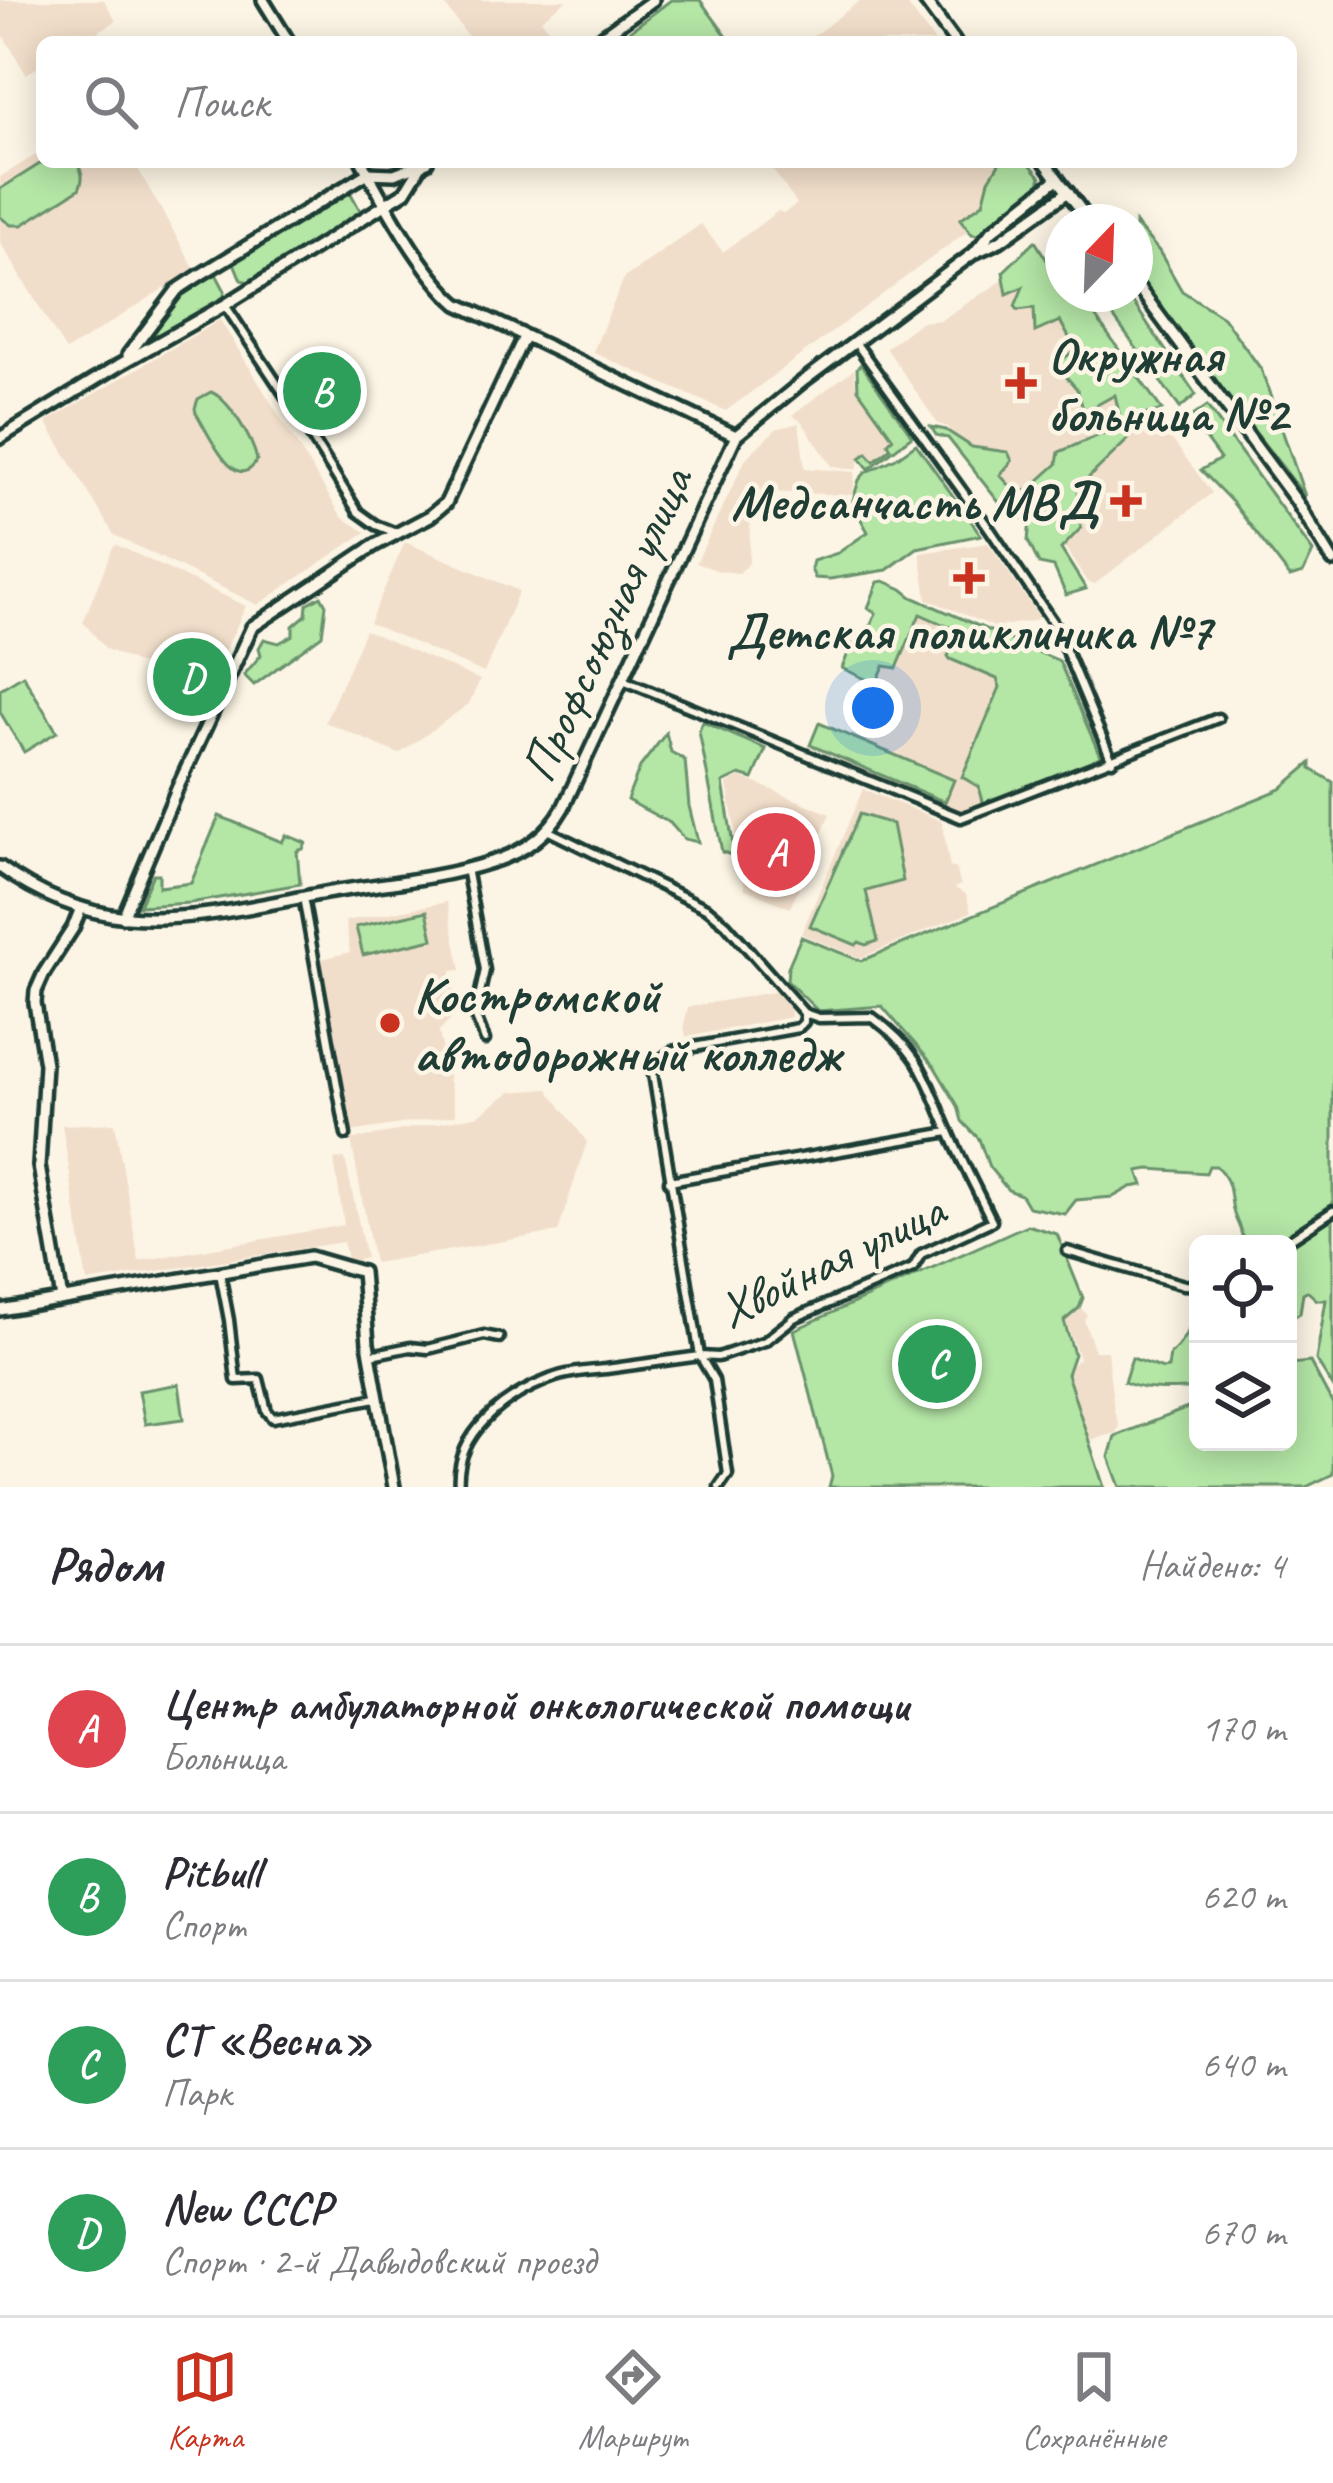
<!DOCTYPE html>
<html lang="ru">
<head>
<meta charset="utf-8">
<style>
	body { margin:0; font-family:Caveat,sans-serif; background:#f7f7f7; color:#2b2b33 }
	.controls { position:absolute; right:36px; bottom:36px; display:grid; overflow:hidden; border-radius:18px; box-shadow:0 6px 30px #0003 }
	.controls button { width:108px; height:108px; display:grid; place-items:center; padding:0; border:0; border-bottom:3px solid #e1e1e2; background:#fff; color:#2b2b33; font:60px sans-serif }
	.compass { position:absolute; left:1045px; top:204px; width:108px; height:108px; border-radius:50%; background:#fff; box-shadow:0 6px 30px #0003; rotate:23deg }
	.you { position:absolute; left:873px; top:708px; width:42px; height:42px; margin:-30px; border:9px solid #fff; border-radius:50%; background:#1a73e8; box-shadow:0 0 0 18px #1a73e833 }
	.badge { display:grid; place-items:center; width:78px; height:78px; border-radius:50%; background:#c8321e; color:#fff; font-size:39px; font-weight:700 }
	.pin { position:absolute; translate:-50% -50%; border:6px solid #fff; box-shadow:0 3px 12px #0006 }
	.list { margin:0; padding:0; list-style:none }
	h2 { display:flex; justify-content:space-between; align-items:center; height:156px; margin:0; padding:0 48px; font-size:51px }
	h2 small { font-size:39px; font-weight:400; color:#7c7c81 }
	.list li { display:grid; grid-template-columns:78px 1fr auto; gap:36px; align-items:center; box-sizing:border-box; height:168px; padding:0 48px; border-top:3px solid #e1e1e2 }
	.list b { display:block; font-size:45px; white-space:nowrap }
	.list p { margin:0; font-size:39px; white-space:nowrap; color:#7c7c81 }
	.list em { font-size:39px; font-style:normal; color:#7c7c81 }
	.icon { flex:none; width:66px; height:66px; fill:none; stroke:currentColor; stroke-width:2; stroke-linecap:round; stroke-linejoin:round }
	.map { position:relative; flex:none; width:1333px; height:1487px; overflow:hidden }
	.search { position:absolute; background:#fff; box-shadow:0 6px 30px #0003; left:36px; right:36px; top:36px; height:132px; display:flex; align-items:center; gap:30px; box-sizing:border-box; padding:0 42px; border-radius:18px; color:#7c7c81; font-size:45px }
	.sheet { height:828px; background:#fff }
	nav { display:flex; justify-content:space-around; align-items:center; box-sizing:border-box; height:168px; border-top:3px solid #e1e1e2; background:#fff; font-size:33px; color:#7c7c81 }
	nav a { display:grid; justify-items:center; gap:6px }
	nav .on { color:#c8321e }
	.map>svg:first-child { display:block }
	.built { fill:#f1deca }
	.green { fill:#b4e6a6; stroke:#6a926d; stroke-width:3 }
	.lines { fill:none; stroke-linecap:round; stroke-linejoin:round }
	.street-casing { stroke:#1f3d34; stroke-width:15 }
	.secondary-casing { stroke:#1f3d34; stroke-width:18 }
	.street { stroke:#fcf5e5; stroke-width:6 }
	.secondary { stroke:#fcf5e5; stroke-width:9 }
	.poi-dot { fill:#c8321e; stroke:#fcf5e5; stroke-width:4.5 }
	.labels { text-anchor:middle; stroke-width:9; stroke-linejoin:round; paint-order:stroke }
	.poi-label { font-size:51px; font-weight:bold; fill:#1f3d34; stroke:#fcf5e5; text-anchor:start }
	.street-label { font-size:51px; fill:#1f3d34; stroke:#fcf5e5 }
</style>
</head>
<body>
<div class="map">
<svg width="1333" height="1487" viewBox="0 0 1333 1487">
	<rect width="100%" height="100%" fill="#fcf5e5"/>
	<filter id="ink" filterUnits="userSpaceOnUse"><feTurbulence type="fractalNoise" baseFrequency=".00833" numOctaves="2"/><feDisplacementMap in="SourceGraphic" scale="24" xChannelSelector="R" yChannelSelector="G"/><feConvolveMatrix kernelMatrix="1 2 1 2 8 2 1 2 1" color-interpolation-filters="sRGB"/></filter>
	<g filter="url(#ink)">
		<g class="built">
			<path d="M0,0H104L116,21L81,42H42V65L26,74L0,30Z"/>
			<path d="M441,0H567L541,19L558,42H472Z"/>
			<path d="M861,0H904L935,42H805Z"/>
			<path d="M42,151V162H134L195,269L66,351L0,242V177Z"/>
			<path d="M767,162H1003L973,227L726,411L594,353V349L624,278L701,224L723,252L778,211L784,213L797,204Z"/>
			<path d="M1037,250L1063,283V294L1088,314L1156,418L1212,493L1095,584L1087,582L1041,509L1016,500L948,427L938,424L886,348L920,322L941,320L997,284Z"/>
			<path d="M220,320L342,517L366,532L258,605L114,535L46,422Z"/>
			<path d="M854,369L856,388L893,439L891,447L873,461L867,453L860,458L857,470L832,466L802,422L792,415Z"/>
			<path d="M799,423L805,468L855,472L853,495L764,492L754,504L750,517L749,563L739,573L719,571L696,563L746,458L776,429Z"/>
			<path d="M405,542L519,591L484,673L369,623Z"/>
			<path d="M988,543L1039,617L1033,621L994,627L927,599L920,553Z"/>
			<path d="M117,545L246,606L224,653L186,636L168,677L106,649L83,622L113,547Z"/>
			<path d="M912,597L1059,661L1101,758L963,813L841,762Z"/>
			<path d="M365,630L480,680L469,704L399,754L325,722Z"/>
			<path d="M741,777L830,814L790,908L745,889L727,784Z"/>
			<path d="M863,789L942,821L950,868H955L961,885L955,888L966,894L971,912L860,958L801,934Z"/>
			<path d="M447,902L461,970L451,971L458,1012L439,1032L456,1115L351,1132L322,959L350,952L345,921Z"/>
			<path d="M778,991L783,1002L790,1005L791,1017L686,1037L684,1025L688,1007Z"/>
			<path d="M548,1089L587,1142L558,1232L374,1263L351,1140L479,1115L510,1092Z"/>
			<path d="M115,1123L139,1261L344,1225L334,1160L345,1158L366,1258L348,1262L343,1242L87,1282L62,1125Z"/>
			<path d="M1081,1308L1087,1315L1084,1320L1095,1351H1107L1114,1410L1119,1426L1116,1433L1090,1440L1069,1374L1072,1365L1079,1358L1066,1321Z"/>
		</g>
		<g class="green">
			<path d="M671,0H700L731,42H615Z"/>
			<path d="M43,162H76C83,172 84,178 79,189L22,225H11L0,217V189Z"/>
			<path d="M1000,162H1028L1041,177L1038,186L979,235L972,234L960,219L983,203L989,180Z"/>
			<path d="M349,190L361,212L249,282L241,280L234,263L243,253Z"/>
			<path d="M1135,223L1159,251L1182,291L1223,317L1261,369L1305,496L1171,324L1135,272Z"/>
			<path d="M1035,241L1063,286V294H1079L1162,410L1141,416L1144,424L1078,488L1081,528L1061,549L1086,589L1066,595L1054,567L1039,564L1028,541L1030,520L1009,515L948,438L936,435L931,427L946,430L972,447L1008,452L1012,461L1000,475L1013,489L1027,491L1057,464L1059,452L1137,419L1121,422L1115,395L1084,412L1077,389L1055,364L1076,350L1060,321L1035,332L1034,308L1018,310L1015,306L1023,287L1007,294L1003,272Z"/>
			<path d="M215,272L225,291L223,300L139,347L176,296Z"/>
			<path d="M1130,298L1196,395L1180,408L1109,311Z"/>
			<path d="M861,364L912,436L869,469L860,458L867,453L874,461L891,448L888,443L893,438L858,389L857,368Z"/>
			<path d="M211,392C229,399 253,440 257,460C236,499 207,430 196,413L195,408L198,399Z"/>
			<path d="M1207,406L1313,552L1303,573L1290,577L1233,503L1201,470L1220,459L1190,418Z"/>
			<path d="M916,444L981,535L917,548L887,570L830,579L815,578L811,569L813,561L838,553L868,532L852,503L859,480L865,473L896,458Z"/>
			<path d="M884,581L902,589L912,597L1059,661L1101,758L984,805L979,787L962,777L1000,687L997,679L950,659L948,656L958,631L920,614L897,668L884,666L876,684L842,668L852,644L862,646L876,613L868,608L878,582Z"/>
			<path d="M321,596L326,605L322,635L254,685L244,675L261,655L259,648L264,639L279,643L293,635V626L306,615L307,604Z"/>
			<path d="M23,675L57,732L24,752L0,712V689Z"/>
			<path d="M703,722L766,749L753,779L740,775L723,783L735,856L722,852L699,731Z"/>
			<path d="M819,723L954,780L945,802L810,745Z"/>
			<path d="M666,733L671,752L685,760L689,806L698,842L684,839L670,823L627,800L640,767Z"/>
			<path d="M1311,763V769L1333,782V1387L1316,1360L1326,1300H1317L1307,1291L1303,1293L1300,1313L1288,1320V1244H1243C1243,1231 1238,1226 1234,1214C1228,1192 1234,1184 1216,1166H1209L1206,1173L1149,1169L1138,1171L1143,1185L1131,1187L1113,1197L1076,1200L1065,1214L1028,1207L1021,1195L1008,1190L989,1167L979,1139L962,1121L958,1106L934,1066L882,1006L818,1011L787,981L788,967L801,937L861,961L1281,789Z"/>
			<path d="M859,814L892,824L903,881L866,891L878,941L866,945L859,942L856,945L810,926Z"/>
			<path d="M219,816L282,842L286,835L306,843L303,849L297,851L300,884L190,903L139,906L153,874H159V887L191,883Z"/>
			<path d="M427,911L433,939L363,955L356,927Z"/>
			<path d="M1027,1225L1057,1234L1083,1298L1079,1308L1064,1321L1074,1354L1067,1374L1104,1487H829L832,1476L794,1330Z"/>
			<path d="M1198,1308V1388C1174,1390 1146,1392 1124,1382L1132,1358L1163,1369L1168,1368L1170,1354C1185,1343 1190,1323 1198,1308Z"/>
			<path d="M1310,1362L1333,1405V1474L1306,1487H1120L1109,1457L1115,1436L1198,1404V1442H1288V1364Z"/>
			<path d="M179,1384L184,1419L145,1424L139,1391Z"/>
		</g>
		<g class="lines">
			<defs>
				<g id="street">
					<path d="M225,305L296,412L358,512L376,525L396,533"/>
					<path d="M855,342L989,528L1056,627L1112,761"/>
					<path d="M623,680L961,818L1218,718"/>
					<path d="M547,830L708,909L726,924L804,1013V1022L798,1028L672,1051L658,1061L653,1074L700,1356L714,1380L728,1474L719,1487"/>
					<path d="M466,868L485,970L475,1015L485,1040"/>
					<path d="M303,897L346,1135"/>
					<path d="M669,1181L949,1132"/>
					<path d="M1283,1244L1333,1211"/>
					<path d="M1067,1251L1184,1285L1198,1286"/>
					<path d="M220,1273L229,1320L236,1380L259,1379L267,1411L273,1418L376,1398"/>
					<path d="M371,1355L410,1347L428,1349L484,1335L499,1338"/>
					<path d="M459,1487C454,1434 505,1396 550,1379C567,1372 587,1371 606,1369C637,1365 669,1360 700,1356L718,1357L765,1341L794,1318L913,1268L921,1254L992,1221C978,1192 963,1164 950,1134C925,1079 924,1055 872,1017L819,1018L804,1013"/>
				</g>
				<g id="secondary">
					<path d="M263,0L289,42"/>
					<path d="M924,0L955,42"/>
					<path d="M594,42L653,0"/>
					<path d="M362,162C385,205 422,273 458,304L736,436"/>
					<path d="M1045,162L1090,222"/>
					<path d="M974,253L992,231L1057,179"/>
					<path d="M1135,283L1297,502L1333,561"/>
					<path d="M128,355L177,290L200,275L368,173L394,174L427,162"/>
					<path d="M0,438L119,365L225,305L405,192L421,166"/>
					<path d="M0,867C37,894 82,913 127,917C195,923 271,902 337,891C388,883 443,878 491,862C522,853 547,836 563,808L736,436L802,382L974,253L1000,241L1068,192"/>
					<path d="M123,917L177,789L252,627L375,545L430,516L446,503L524,337"/>
					<path d="M62,1299L39,1166L45,1064L35,1003L36,991L44,973L73,928L81,908"/>
					<path d="M0,1310L310,1257L362,1272L368,1343L394,1487"/>
				</g>
			</defs>
			<use href="#street" class="street-casing"/>
			<use href="#secondary" class="secondary-casing"/>
			<use href="#street" class="street"/>
			<use href="#secondary" class="secondary"/>
		</g>
	</g>
	<g class="poi-dot">
		<path d="M1015 365h12v12h12v12h-12v12h-12v-12h-12v-12h12z"/>
		<path d="M1120 483h12v12h12v12h-12v12h-12v-12h-12v-12h12z"/>
		<path d="M963 560h12v12h12v12h-12v12h-12v-12h-12v-12h12z"/>
		<circle cx="390" cy="1023" r="12"/>
	</g>
	<g class="labels">
		<g class="poi-label">
			<text x="1048" y="372">Окружная<tspan x="1048" dy="59">больница №2</tspan></text>
			<text x="1099" y="519" text-anchor="end">Медсанчасть МВД</text>
			<text x="969" y="649" text-anchor="middle">Детская поликлиника №7</text>
			<text x="414" y="1012">Костромской<tspan x="414" dy="59">автодорожный колледж</tspan></text>
		</g>
		<g class="street-label">
			<text transform="translate(605 624) rotate(-65)" y="18">Профсоюзная улица</text>
			<text transform="translate(831 1259) rotate(-26)" y="18">Хвойная улица</text>
		</g>
	</g>
</svg>
<div class="controls">
<button><svg class="icon" aria-label="locate" viewBox="0 0 24 24"><circle cx="12" cy="12" r="6"/><path d="M12 2v4M12 18v4M2 12h4M18 12h4"/></svg></button>
<button><svg class="icon" aria-label="layers" viewBox="0 0 24 24"><path d="M12 4l9 5-9 5-9-5zM3 14l9 5 9-5"/></svg></button>
</div>
<svg class="compass" viewBox="-18 -18 36 36"><path d="M0-13l5 13h-10z" fill="#e53935"/><path d="M0 13l5-13h-10z" fill="#7c7c81"/></svg>
<div class="you"></div>
<div class="pin badge" style="left:776px;top:852px;background:#e0444e">A</div>
<div class="pin badge" style="left:322px;top:391px;background:#2e9e5b">B</div>
<div class="pin badge" style="left:937px;top:1364px;background:#2e9e5b">C</div>
<div class="pin badge" style="left:192px;top:677px;background:#2e9e5b">D</div>
<div class="search"><svg class="icon" aria-label="search" viewBox="0 0 24 24"><circle cx="10" cy="10" r="6"/><path d="M15 15l6 6"/></svg>Поиск</div>
</div>
<section class="sheet">
<h2>Рядом<small>Найдено: 4</small></h2>
<ul class="list">
<li><span class="badge" style="background:#e0444e">A</span><div><b>Центр амбулаторной онкологической помощи</b><p>Больница</p></div><em>170 m</em></li>
<li><span class="badge" style="background:#2e9e5b">B</span><div><b>Pitbull</b><p>Спорт</p></div><em>620 m</em></li>
<li><span class="badge" style="background:#2e9e5b">C</span><div><b>СТ «Весна»</b><p>Парк</p></div><em>640 m</em></li>
<li><span class="badge" style="background:#2e9e5b">D</span><div><b>New СССР</b><p>Спорт · 2-й Давыдовский проезд</p></div><em>670 m</em></li>
</ul>
</section>
<nav>
<a class="on"><svg class="icon" aria-label="map" viewBox="0 0 24 24"><path d="M3 6l6-2 6 2 6-2v14l-6 2-6-2-6 2zM9 4v14M15 6v14"/></svg>Карта</a>
<a><svg class="icon" aria-label="directions" viewBox="0 0 24 24"><path d="M12 3l9 9-9 9-9-9zM9 14v-3h6M13 9l2 2-2 2"/></svg>Маршрут</a>
<a><svg class="icon" aria-label="saved" viewBox="0 0 24 24"><path d="M7 4h10v16l-5-4-5 4z"/></svg>Сохранённые</a>
</nav>
</body>
</html>
